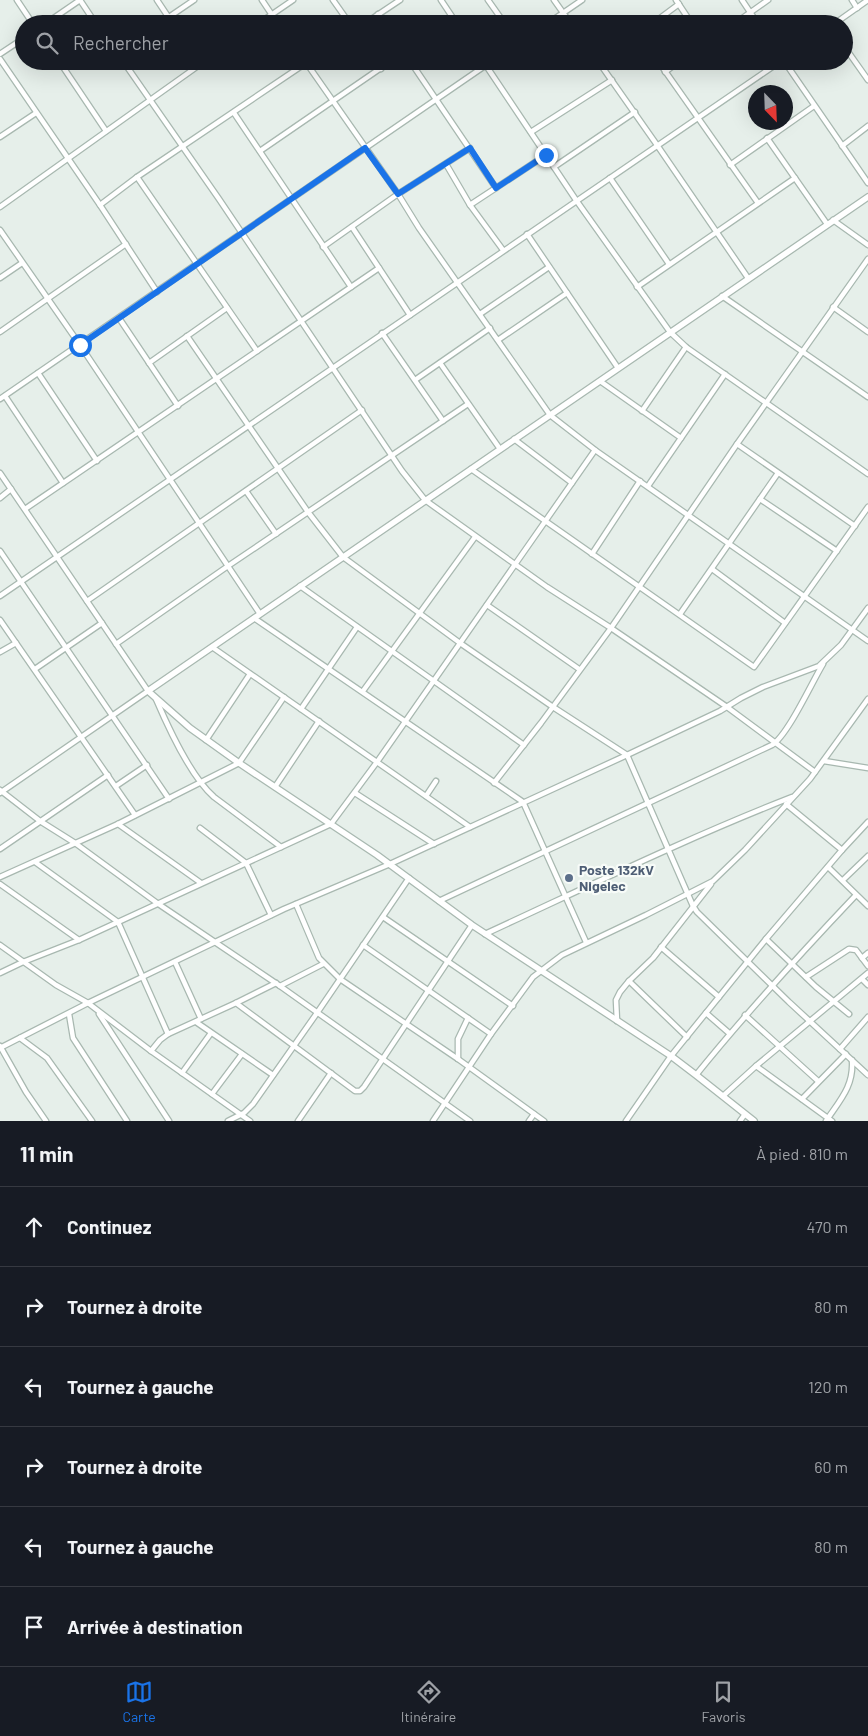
<!DOCTYPE html>
<html lang="fr">
<head>
<meta charset="utf-8">
<style>
	body { margin:0; font-family:Barlow,sans-serif; background:#20242c; color:#f1f3f6 }
	.compass { position:absolute; left:748px; top:85px; width:45px; height:45px; border-radius:50%; background:#171b24; box-shadow:0 5px 20px #0002; rotate:157deg }
	.stop { position:absolute; width:15px; height:15px; margin:-11px; border:4px solid #1a73e8; border-radius:50%; background:#fff }
	.stop.end { background:#1a73e8; border-color:#fff; box-shadow:0 1px 5px #0008 }
	.list { margin:0; padding:0; list-style:none }
	h2 { display:flex; justify-content:space-between; align-items:center; height:65px; margin:0; padding:0 20px; font-size:21px }
	h2 small { font-size:16px; font-weight:400; color:#9ea1a6 }
	.list li { display:grid; grid-template-columns:32px 1fr auto; gap:15px; align-items:center; box-sizing:border-box; height:80px; padding:0 20px; border-top:1px solid #363941 }
	.list b { display:block; font-size:19px; white-space:nowrap }
	.list em { font-size:16px; font-style:normal; color:#9ea1a6 }
	.icon { flex:none; width:28px; height:28px; fill:none; stroke:currentColor; stroke-width:2; stroke-linecap:round; stroke-linejoin:round }
	.map { position:relative; flex:none; width:868px; height:1121px; overflow:hidden }
	.search { position:absolute; background:#171b24; box-shadow:0 5px 20px #0002; left:15px; right:15px; top:15px; height:55px; display:flex; align-items:center; gap:12px; box-sizing:border-box; padding:0 18px; border-radius:28px; color:#9ea1a6; font-size:19px }
	.sheet { height:545px; background:#171b24 }
	nav { display:flex; justify-content:space-around; align-items:center; box-sizing:border-box; height:70px; border-top:1px solid #363941; background:#171b24; font-size:14px; color:#9ea1a6 }
	nav a { display:grid; justify-items:center; gap:2px }
	nav .on { color:#1a73e8 }
	.map>svg:first-child { display:block }
	.lines { fill:none; stroke-linecap:round; stroke-linejoin:round }
	.minor-casing { stroke:#a8b8b0; stroke-width:7 }
	.tertiary-casing { stroke:#a8b8b0; stroke-width:8 }
	.minor { stroke:#fff; stroke-width:4.5 }
	.tertiary { stroke:#fff; stroke-width:5.5 }
	.route { stroke:#1a73e8; stroke-width:6 }
	.service-dot { fill:#5c6f8a; stroke:#f7fbf8; stroke-width:2 }
	.labels { text-anchor:middle; stroke-width:4.5; stroke-linejoin:round; paint-order:stroke }
	.service-label { font-size:14px; font-weight:bold; fill:#4e5e75; stroke:#f7fbf8; text-anchor:start }
</style>
</head>
<body>
<div class="map">
<svg width="868" height="1121" viewBox="0 0 868 1121">
	<rect width="100%" height="100%" fill="#e6efea"/>
	<g class="lines">
		<defs>
			<g id="minor">
				<path d="M17,0L33,24"/>
				<path d="M80,0L96,24"/>
				<path d="M157,0L173,24"/>
				<path d="M262,0L278,24"/>
				<path d="M333,0L350,24"/>
				<path d="M441,0L457,24"/>
				<path d="M488,0L505,24"/>
				<path d="M554,0L571,24"/>
				<path d="M676,0L692,24"/>
				<path d="M742,0L758,24"/>
				<path d="M852,0L857,8"/>
				<path d="M378,14L385,24"/>
				<path d="M169,17L194,0"/>
				<path d="M45,24L80,0"/>
				<path d="M258,24L293,0"/>
				<path d="M364,24L400,0"/>
				<path d="M547,24L582,0"/>
				<path d="M652,24L679,4"/>
				<path d="M734,24L768,0"/>
				<path d="M834,24L868,0"/>
				<path d="M844,46L868,80"/>
				<path d="M0,54L24,38"/>
				<path d="M0,59L100,205L157,292"/>
				<path d="M59,61L106,131"/>
				<path d="M123,61L219,199L402,471L425,500L547,587L611,628L727,707L815,772"/>
				<path d="M305,61L398,194L419,228L550,415L595,450L868,641"/>
				<path d="M376,61L381,69"/>
				<path d="M410,61L496,188"/>
				<path d="M483,61L576,200L670,332L686,347L868,474"/>
				<path d="M598,61L657,145L748,278"/>
				<path d="M658,61L758,203"/>
				<path d="M784,61L868,183"/>
				<path d="M665,72L680,61"/>
				<path d="M234,113L351,287"/>
				<path d="M531,132L612,80"/>
				<path d="M0,137L36,113"/>
				<path d="M767,138L827,224"/>
				<path d="M842,146L868,126"/>
				<path d="M260,151L391,61"/>
				<path d="M446,164L470,205L503,250"/>
				<path d="M730,165L814,106"/>
				<path d="M554,167L635,112"/>
				<path d="M137,177L257,351"/>
				<path d="M610,178L669,264"/>
				<path d="M100,205L137,177L306,63"/>
				<path d="M470,205L546,155"/>
				<path d="M0,207L205,61"/>
				<path d="M833,220L868,245"/>
				<path d="M352,227L410,315"/>
				<path d="M0,230L80,345L260,614"/>
				<path d="M527,234L618,368"/>
				<path d="M323,247L398,194L470,148"/>
				<path d="M0,278L22,263"/>
				<path d="M637,287L795,178"/>
				<path d="M722,296L868,397"/>
				<path d="M833,307L868,332"/>
				<path d="M480,314L549,267"/>
				<path d="M119,318L178,406"/>
				<path d="M0,332L126,244"/>
				<path d="M382,333L443,421"/>
				<path d="M187,336L308,512L343,557L460,643L553,707L627,755L693,906L697,912L789,1002L868,1075"/>
				<path d="M498,340L567,293"/>
				<path d="M149,363L227,308"/>
				<path d="M440,363L500,449"/>
				<path d="M38,373L97,461"/>
				<path d="M415,380L490,328"/>
				<path d="M600,381L681,438"/>
				<path d="M5,396L63,483"/>
				<path d="M0,399L492,61"/>
				<path d="M642,411L686,347"/>
				<path d="M514,439L572,483"/>
				<path d="M737,444L855,526"/>
				<path d="M471,469L754,667L868,507"/>
				<path d="M0,473L148,691L0,793"/>
				<path d="M648,486L725,374"/>
				<path d="M246,491L276,534"/>
				<path d="M0,498L11,489"/>
				<path d="M760,499L837,551"/>
				<path d="M25,509L379,268"/>
				<path d="M0,551L169,799"/>
				<path d="M592,554L640,481"/>
				<path d="M712,569L785,623"/>
				<path d="M300,586L524,745"/>
				<path d="M0,596L781,61"/>
				<path d="M87,601L362,410"/>
				<path d="M487,605L579,669"/>
				<path d="M680,614L778,473"/>
				<path d="M254,618L523,802L586,942"/>
				<path d="M0,620L135,815"/>
				<path d="M116,644L228,566L468,404"/>
				<path d="M212,647L470,827"/>
				<path d="M0,652L16,643"/>
				<path d="M35,669L102,623"/>
				<path d="M363,691L475,537"/>
				<path d="M156,699C168,727 191,777 214,797L281,847"/>
				<path d="M301,709L357,627"/>
				<path d="M206,740L250,674"/>
				<path d="M824,761L868,768"/>
				<path d="M494,783L541,723L611,628L737,444L868,259"/>
				<path d="M116,786L147,765"/>
				<path d="M275,787L319,721"/>
				<path d="M0,790L40,821L75,843L157,903L280,986L470,1121"/>
				<path d="M355,793L434,844"/>
				<path d="M426,796L436,781"/>
				<path d="M786,804L842,850"/>
				<path d="M118,824L201,883"/>
				<path d="M200,828L246,863L271,915"/>
				<path d="M0,849L108,775"/>
				<path d="M35,862L118,922L168,1034"/>
				<path d="M828,867L868,906"/>
				<path d="M0,877L118,824L239,763L284,697"/>
				<path d="M843,880L868,856"/>
				<path d="M0,884L79,940"/>
				<path d="M439,901L772,745C788,735 812,682 823,664"/>
				<path d="M296,904L319,958L340,979L458,1059L544,1121"/>
				<path d="M383,917L513,1006"/>
				<path d="M485,934C587,887 687,838 792,797"/>
				<path d="M766,939L816,987L849,1014"/>
				<path d="M0,945L56,985L88,1003"/>
				<path d="M363,945L491,1034"/>
				<path d="M661,947L719,997"/>
				<path d="M862,958L868,953"/>
				<path d="M175,962L201,1019"/>
				<path d="M0,973L23,962L79,940L331,824L377,762L595,450"/>
				<path d="M806,977L849,949L856,950L868,966"/>
				<path d="M862,979L868,985"/>
				<path d="M629,981L687,1037"/>
				<path d="M280,986L323,964"/>
				<path d="M236,1003L355,1091H360L364,1087L472,925"/>
				<path d="M706,1013L729,1033"/>
				<path d="M69,1014L73,1038L127,1121"/>
				<path d="M99,1014L169,1121"/>
				<path d="M745,1015L818,1081"/>
				<path d="M617,1021L616,1000L620,992L629,981L653,958L711,884"/>
				<path d="M196,1022L273,1075"/>
				<path d="M20,1038L47,1058L92,1121"/>
				<path d="M0,1046L26,1092L46,1121"/>
				<path d="M0,1048L88,1003"/>
				<path d="M840,1049L868,1017"/>
				<path d="M151,1051L160,1040L168,1034L236,1003L276,983"/>
				<path d="M458,1059V1039L468,1018"/>
				<path d="M756,1066L832,1121"/>
				<path d="M182,1073L211,1033"/>
				<path d="M696,1075C747,1012 801,953 856,895"/>
				<path d="M212,1094L242,1054"/>
				<path d="M723,1096L756,1066L868,973"/>
				<path d="M802,1099L846,1054"/>
				<path d="M228,1121L244,1113L253,1104L317,1013L409,878"/>
				<path d="M250,1121L151,1051L88,1003L284,909L390,864L627,755L720,711L741,698L763,687L819,666L841,645L868,608"/>
				<path d="M298,1121L331,1073"/>
				<path d="M433,1121L491,1034L533,977L562,955L646,915L713,881L745,850L810,779L868,699"/>
				<path d="M529,1121L534,1114"/>
				<path d="M626,1121L671,1056L766,939L842,850L868,822"/>
				<path d="M740,1121L745,1114"/>
				<path d="M826,1121C840,1100 854,1086 852,1060"/>
			</g>
			<path id="tertiary" d="M754,1121L696,1075L671,1056L472,925L377,855L239,763L190,728L148,691L868,197"/>
		</defs>
		<use href="#minor" class="minor-casing"/>
		<use href="#tertiary" class="tertiary-casing"/>
		<use href="#minor" class="minor"/>
		<use href="#tertiary" class="tertiary"/>
	</g>
	<g class="lines">
		<path class="route" d="M80,345L365,148L398,194L470,148L496,188L546,155"/>
	</g>
	<circle class="service-dot" cx="569" cy="878" r="5"/>
	<g class="labels">
		<g class="service-label">
			<text x="579" y="875">Poste 132kV<tspan x="579" dy="16">Nigelec</tspan></text>
		</g>
	</g>
</svg>
<svg class="compass" viewBox="-18 -18 36 36"><path d="M0-13l5 13h-10z" fill="#e53935"/><path d="M0 13l5-13h-10z" fill="#9ea1a6"/></svg>
<div class="stop" style="left:80px;top:345px"></div>
<div class="stop end" style="left:546px;top:155px"></div>
<div class="search"><svg class="icon" aria-label="search" viewBox="0 0 24 24"><circle cx="10" cy="10" r="6"/><path d="M15 15l6 6"/></svg>Rechercher</div>
</div>
<section class="sheet">
<h2>11 min<small>À pied · 810 m</small></h2>
<ul class="list">
<li><svg class="icon" aria-label="ahead" viewBox="0 0 24 24"><path d="M12 20V5M6 11l6-6 6 6"/></svg><div><b>Continuez</b></div><em>470 m</em></li>
<li><svg class="icon" aria-label="right" viewBox="0 0 24 24"><path d="M7 20v-9h11M14 6l5 5-5 5"/></svg><div><b>Tournez à droite</b></div><em>80 m</em></li>
<li><svg class="icon" aria-label="left" viewBox="0 0 24 24"><path d="M17 20v-9H6M10 6l-5 5 5 5"/></svg><div><b>Tournez à gauche</b></div><em>120 m</em></li>
<li><svg class="icon" aria-label="right" viewBox="0 0 24 24"><path d="M7 20v-9h11M14 6l5 5-5 5"/></svg><div><b>Tournez à droite</b></div><em>60 m</em></li>
<li><svg class="icon" aria-label="left" viewBox="0 0 24 24"><path d="M17 20v-9H6M10 6l-5 5 5 5"/></svg><div><b>Tournez à gauche</b></div><em>80 m</em></li>
<li><svg class="icon" aria-label="arrive" viewBox="0 0 24 24"><path d="M6 21V4h12l-3 4 3 4H6"/></svg><div><b>Arrivée à destination</b></div></li>
</ul>
</section>
<nav>
<a class="on"><svg class="icon" aria-label="map" viewBox="0 0 24 24"><path d="M3 6l6-2 6 2 6-2v14l-6 2-6-2-6 2zM9 4v14M15 6v14"/></svg>Carte</a>
<a><svg class="icon" aria-label="directions" viewBox="0 0 24 24"><path d="M12 3l9 9-9 9-9-9zM9 14v-3h6M13 9l2 2-2 2"/></svg>Itinéraire</a>
<a><svg class="icon" aria-label="saved" viewBox="0 0 24 24"><path d="M7 4h10v16l-5-4-5 4z"/></svg>Favoris</a>
</nav>
</body>
</html>
